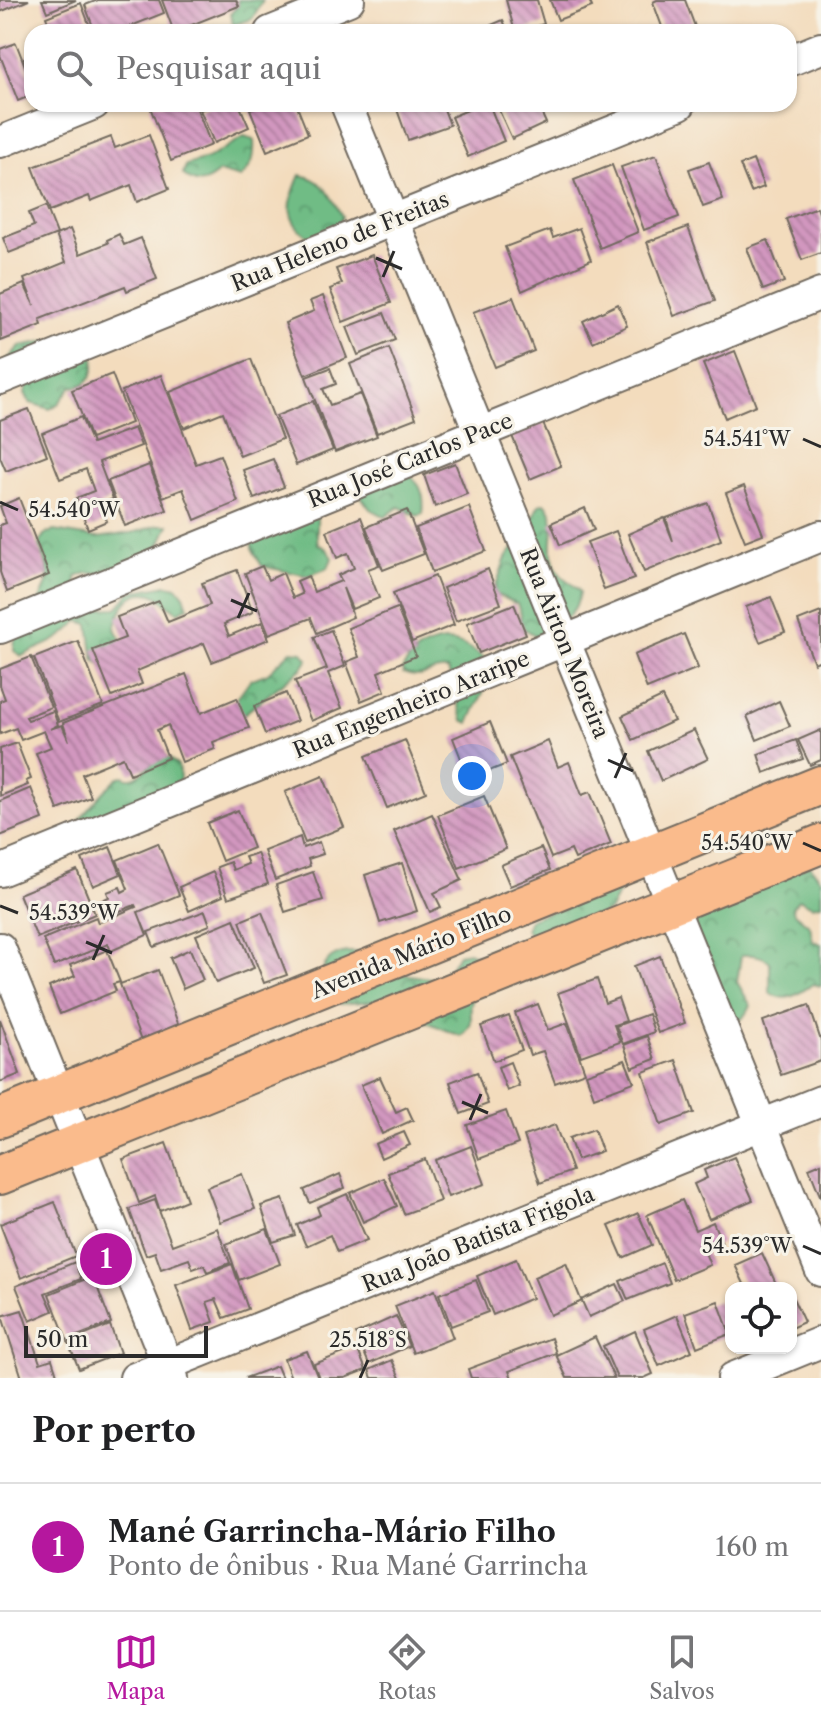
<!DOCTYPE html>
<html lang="pt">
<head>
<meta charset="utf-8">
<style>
	body { margin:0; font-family:"Libre Caslon Text",serif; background:#f2f2f2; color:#202124 }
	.controls { position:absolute; right:24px; bottom:24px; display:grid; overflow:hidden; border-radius:16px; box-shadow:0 2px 6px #0004 }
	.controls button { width:72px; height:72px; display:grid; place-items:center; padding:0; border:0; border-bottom:2px solid #e0e0e0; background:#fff; color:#202124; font:40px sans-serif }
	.scale { position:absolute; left:24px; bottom:20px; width:184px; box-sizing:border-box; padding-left:8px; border:4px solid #2b2b2b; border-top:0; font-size:22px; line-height:28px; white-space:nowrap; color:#2b2b2b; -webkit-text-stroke:6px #f7f3e8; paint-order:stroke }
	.you { position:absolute; left:472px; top:776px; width:28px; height:28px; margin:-20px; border:6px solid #fff; border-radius:50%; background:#1a73e8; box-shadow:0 0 0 12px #1a73e833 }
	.badge { display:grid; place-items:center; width:52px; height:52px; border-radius:50%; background:#b5179e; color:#fff; font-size:26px; font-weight:700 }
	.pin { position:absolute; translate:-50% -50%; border:4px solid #fff; box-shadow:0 2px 8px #0006 }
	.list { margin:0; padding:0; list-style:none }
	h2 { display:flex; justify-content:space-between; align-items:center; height:104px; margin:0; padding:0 32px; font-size:34px }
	h2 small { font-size:26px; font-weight:400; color:#757577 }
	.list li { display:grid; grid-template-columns:52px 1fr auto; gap:24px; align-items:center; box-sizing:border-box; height:128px; padding:0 32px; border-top:2px solid #e0e0e0 }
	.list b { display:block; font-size:30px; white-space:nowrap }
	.list p { margin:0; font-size:26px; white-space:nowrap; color:#757577 }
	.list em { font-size:26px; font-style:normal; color:#757577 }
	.icon { flex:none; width:44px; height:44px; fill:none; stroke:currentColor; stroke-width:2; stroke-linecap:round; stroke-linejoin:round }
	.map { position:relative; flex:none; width:821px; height:1378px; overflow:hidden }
	.search { position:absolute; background:#fff; box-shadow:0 2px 6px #0004; left:24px; right:24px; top:24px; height:88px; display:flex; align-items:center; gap:20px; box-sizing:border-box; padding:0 28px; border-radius:24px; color:#757577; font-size:30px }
	.sheet { height:232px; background:#fff }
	nav { display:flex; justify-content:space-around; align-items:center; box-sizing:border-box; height:112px; border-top:2px solid #e0e0e0; background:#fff; font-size:22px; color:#757577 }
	nav a { display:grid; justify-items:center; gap:4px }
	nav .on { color:#b5179e }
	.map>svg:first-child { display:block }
	.forest { fill:url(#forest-crowns); stroke:#4d7458; stroke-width:2 }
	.building { fill:url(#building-back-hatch) }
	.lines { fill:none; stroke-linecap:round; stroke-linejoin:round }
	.minor-casing { stroke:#71695e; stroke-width:34 }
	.major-casing { stroke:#71695e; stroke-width:42 }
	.minor { stroke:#fff; stroke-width:30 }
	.major { stroke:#fabb8c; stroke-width:38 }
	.ticks { fill:none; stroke:#2b2b2b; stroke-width:3 }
	.labels { text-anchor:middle; stroke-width:6; stroke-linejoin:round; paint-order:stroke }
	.street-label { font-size:22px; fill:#2b2b2b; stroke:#f7f3e8 }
	.ticks-label { font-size:20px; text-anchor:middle; fill:#2b2b2b; stroke:#f7f3e8; stroke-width:6; stroke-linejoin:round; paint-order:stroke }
</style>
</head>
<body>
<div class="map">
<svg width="821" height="1378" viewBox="0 0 821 1378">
	<defs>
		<pattern id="forest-crowns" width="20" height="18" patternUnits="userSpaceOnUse" patternTransform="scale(2)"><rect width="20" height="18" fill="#6fbc85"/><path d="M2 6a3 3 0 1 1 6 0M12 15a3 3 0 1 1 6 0" fill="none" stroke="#5b996d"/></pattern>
		<pattern id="building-back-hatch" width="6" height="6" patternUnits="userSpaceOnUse" patternTransform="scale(2)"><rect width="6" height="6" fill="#d297bf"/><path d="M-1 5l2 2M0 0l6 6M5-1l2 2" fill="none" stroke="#ab7b9b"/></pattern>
	</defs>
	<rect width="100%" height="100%" fill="#f7f3e8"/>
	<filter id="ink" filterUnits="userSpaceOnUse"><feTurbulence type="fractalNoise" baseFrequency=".0125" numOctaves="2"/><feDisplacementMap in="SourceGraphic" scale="16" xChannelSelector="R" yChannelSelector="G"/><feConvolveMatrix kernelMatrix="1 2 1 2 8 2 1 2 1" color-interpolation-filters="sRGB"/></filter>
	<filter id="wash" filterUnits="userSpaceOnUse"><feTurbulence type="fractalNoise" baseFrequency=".006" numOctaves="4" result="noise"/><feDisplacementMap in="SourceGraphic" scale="32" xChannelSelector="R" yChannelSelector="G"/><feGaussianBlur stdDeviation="1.8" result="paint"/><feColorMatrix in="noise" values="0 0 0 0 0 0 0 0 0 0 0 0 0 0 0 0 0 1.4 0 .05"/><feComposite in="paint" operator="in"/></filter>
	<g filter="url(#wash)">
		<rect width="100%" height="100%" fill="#f3dcbd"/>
		<g class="forest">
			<path d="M238,0H263L252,19L233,25L231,13L238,6Z"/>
			<path d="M244,137L254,140C255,157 253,167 240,178L219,172C207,184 196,187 183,174L186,165L207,159Z"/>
			<path d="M300,175C325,179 331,197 342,216L338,227L312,239C283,222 288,202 300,175Z"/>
			<path d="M63,338L90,347C99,365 94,386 71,387L59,403L50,409L30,403L25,393L30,375L6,361L20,346Z"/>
			<path d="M409,475C422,484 425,499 423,514L417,516L399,507L385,517L370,509L360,495Z"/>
			<path d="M545,503C560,519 548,540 553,558C559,582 570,578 580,592C577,615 556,630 536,636L520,626L521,614L517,604L493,593L506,558L523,536L539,505Z"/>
			<path d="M316,512C319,523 315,532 318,544L327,549L332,558L328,568L308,576L262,566L252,548L251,535Z"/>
			<path d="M158,525H169L158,549L111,574L87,573L76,577L77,599L96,609L117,608L131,592L167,585L177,587L184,595L188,607L178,612C168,607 162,597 152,594C129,588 119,611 115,629L121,639L119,649L102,665L94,660L89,624L78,621C62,641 43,645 22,656L14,651C12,626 44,606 48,578C50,565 41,555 40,542L45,534L54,531L98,538L136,532Z"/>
			<path d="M445,641C467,642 471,652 491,661L493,671L469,723L463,720L448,670C430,667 425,682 403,673V668C415,650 424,644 445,641Z"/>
			<path d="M291,651L302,652L308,659L302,668L244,714L234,708L237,698L250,680L268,673Z"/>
			<path d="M158,758H168L178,765L180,778L176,789L103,813L87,828L80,820C83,814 115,779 119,777C129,774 121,779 132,778C142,776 151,764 158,758Z"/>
			<path d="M810,865L821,880V904L812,906L799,899L792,907L794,913L810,926L813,941L821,944V986L813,984C798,994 788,1004 770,993V962C764,956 749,953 741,956L737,982L751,1006L742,1019L732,1018L687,915Z"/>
			<path d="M622,886L610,910L539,950L526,929L530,919Z"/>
			<path d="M347,952L369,953L404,974L435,979L446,974L458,954L469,952L480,957L484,967C480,978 475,989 472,1000C467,1017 478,1022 461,1036L374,1001L340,1004L321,980C323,963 330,955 347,952Z"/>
		</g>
		<g id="blocks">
			<g class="building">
				<path d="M0,0H29L0,12Z"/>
				<path d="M42,0H76L47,12Z"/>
				<path d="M98,0H159L164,13L131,26L133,32H95L85,5Z"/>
				<path d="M162,0H236L239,6L174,32Z"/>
				<path d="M506,0H537L544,24L515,32Z"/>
				<path d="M550,0H589L592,7L558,20Z"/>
				<path d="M657,0H685L697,32H664L653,2Z"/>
				<path d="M81,3L92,32H52L46,17Z"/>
				<path d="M503,20L508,32H475Z"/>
				<path d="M16,43L32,84V95L18,101L0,55V49Z"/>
				<path d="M32,55V77L24,58Z"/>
				<path d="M156,104H195L211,145L171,161L150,107Z"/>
				<path d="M214,104H239L249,127L214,143L200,110Z"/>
				<path d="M263,104H296L308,134L267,151L250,109Z"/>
				<path d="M395,104H432L433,107L442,104L450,125L408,140Z"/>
				<path d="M482,104H489L504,141L468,157L451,117Z"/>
				<path d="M496,104H537L546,123L512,139Z"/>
				<path d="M149,135L169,189L137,202L131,185L91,201L89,196L50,211L33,167L111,137L115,148Z"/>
				<path d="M656,155L679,217L644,230L621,167Z"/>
				<path d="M753,160L764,187L751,192L740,165Z"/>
				<path d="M709,162L723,200L703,207L689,169Z"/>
				<path d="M612,165L638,232L600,248L574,180Z"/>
				<path d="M46,206L57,234L9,253L3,238L34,226L29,213Z"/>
				<path d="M817,207L821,219V253L802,260L786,219Z"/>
				<path d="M688,227L715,301L674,316L647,242Z"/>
				<path d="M579,228L591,260L522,291L505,247L550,230L553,238Z"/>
				<path d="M70,229L80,254L108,243L107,240L119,234L124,245L141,238L157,279L127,291L125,286L40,319L42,325L1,341L0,294L24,284L34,305L24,279L66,262L56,235Z"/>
				<path d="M768,240L784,282L763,290L747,248Z"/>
				<path d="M372,255L391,303L343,322L330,289L342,284L336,269Z"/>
				<path d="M323,296L347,358L305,375L285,323L314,311L310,301Z"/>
				<path d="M513,297L534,351L495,367L473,312Z"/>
				<path d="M618,304L627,326L593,342L583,321Z"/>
				<path d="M384,313L395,340L358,355L347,327Z"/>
				<path d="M389,348L416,418L377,433L350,364Z"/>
				<path d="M735,351L756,405L725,418L703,364Z"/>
				<path d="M251,359L282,439L240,456L223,412L184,428L170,392Z"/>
				<path d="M330,368L336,384L323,389L330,405L360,394L377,436L335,452L306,377Z"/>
				<path d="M112,374L131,423L91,439L72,390Z"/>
				<path d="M161,375L196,464L220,455L238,502L195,520L183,489L163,497L122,391Z"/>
				<path d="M313,401L333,450L296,465L276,416Z"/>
				<path d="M29,409L47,455L6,471L0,457V420Z"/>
				<path d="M81,417L92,444L134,428L141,446L99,462L113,499L100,504L107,521L88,529L76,498L94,491L86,469L60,479L42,433Z"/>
				<path d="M543,423L561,466L530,479L512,436Z"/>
				<path d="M273,459L284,487L254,499L243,470Z"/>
				<path d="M455,463L467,494L435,507L424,475Z"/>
				<path d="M149,465L167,510L125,526L108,481Z"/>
				<path d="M744,486L763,534L745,541L726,493Z"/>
				<path d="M19,498L49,575L7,592L0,572V525L6,523L0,506Z"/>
				<path d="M708,503L721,540L644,572L628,534L664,518L673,541L666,518Z"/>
				<path d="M469,507L486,551L432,572L416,528Z"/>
				<path d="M585,508L594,530L560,545L551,523Z"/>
				<path d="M407,510L424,554L383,570L366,527Z"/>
				<path d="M361,517L379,565L368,569L379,598L352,609L343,588L353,617L317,633L311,618L269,634L245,573L262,566L268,580L283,573L293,598L302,594L297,581L308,576L314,592L341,581L338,575L354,568L348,553L337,558L327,531Z"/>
				<path d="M616,531L634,579L604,590L587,542Z"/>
				<path d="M488,569L501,604L456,621L443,588Z"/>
				<path d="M237,570L253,612L224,624L229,636L262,622L269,639L212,662L204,643L137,671L142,684L112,697L93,650L125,638L117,617L159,601L168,622L210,605L202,583Z"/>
				<path d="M435,576L454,625L412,642L393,593Z"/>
				<path d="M771,597L785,632L760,642L746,607Z"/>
				<path d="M514,604L526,634L479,653L467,623Z"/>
				<path d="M397,608L416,656L378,672L385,691L361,701L346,662L359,657L348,628Z"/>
				<path d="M821,612V660L814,663L798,621Z"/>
				<path d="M331,630L345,666L328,673L342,708L311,721L295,681L327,669L314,637Z"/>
				<path d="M684,634L698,668L647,689L634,655Z"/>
				<path d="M78,641L103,705L59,722L34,658Z"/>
				<path d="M31,657L51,707L26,717L28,720L53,711L58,725L50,729L62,725L69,741L63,723L186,674L201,713L237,698L249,728L213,742L215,749L182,762L168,725L157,730L168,758L130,774L123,757L82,774L91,797L58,810L36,753L51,747L44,731L21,740L16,728L0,734V701L5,699L0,685V669Z"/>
				<path d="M286,693L297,721L265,734L254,706Z"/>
				<path d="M662,697L674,721L633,740L622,716Z"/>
				<path d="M779,701L790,726L757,740L747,716Z"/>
				<path d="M490,722L507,764L469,779L453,738Z"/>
				<path d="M694,730L708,759L661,781L648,751Z"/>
				<path d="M821,730V760L810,765L798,740Z"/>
				<path d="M405,740L426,792L387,808L366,756Z"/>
				<path d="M796,740L803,759L764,773L758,754Z"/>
				<path d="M548,741L558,767L569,762L582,795L590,792L611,844L575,859L571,850L551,858L510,757Z"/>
				<path d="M17,743L31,779L26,781L28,785L0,796V749Z"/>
				<path d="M323,776L344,827L305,843L285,792Z"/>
				<path d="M31,788L43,819L0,836V801Z"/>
				<path d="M484,796L506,849L459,868L438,815Z"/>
				<path d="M238,810L253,848L222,861L207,823Z"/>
				<path d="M432,814L462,880L434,893L441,907L430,912L394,831Z"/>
				<path d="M300,837L303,848L319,842L323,854L308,859L310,866L275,880L264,851Z"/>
				<path d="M158,843L179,895L138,912L147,935L111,951L108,944L54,966L43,939L96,917L98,923L136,907L135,905L107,916L100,901L109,897L107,892L120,887L122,892L128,889L117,860Z"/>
				<path d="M110,847L121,874L93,886L82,859Z"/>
				<path d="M541,848L550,870L510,886L501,865Z"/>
				<path d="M257,853L268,884L228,898L217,867L230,862L233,870L248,864L245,857Z"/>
				<path d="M402,863L417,911L380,923L365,875Z"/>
				<path d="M77,870L95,914L37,938L19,894Z"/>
				<path d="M213,872L223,896L189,911L179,887Z"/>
				<path d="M313,872L323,900L285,912L276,885Z"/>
				<path d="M205,911L210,925L154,947L148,932Z"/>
				<path d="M262,912L287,975L264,983L240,921Z"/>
				<path d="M234,919L254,968L216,983L196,935Z"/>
				<path d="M190,949L203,980L183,989L170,958Z"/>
				<path d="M107,950L120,982L113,984L116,991L60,1014L49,987L75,976L70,965Z"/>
				<path d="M660,956L685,1023L658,1033L634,966Z"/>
				<path d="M158,970L179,1026L141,1041L120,984Z"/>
				<path d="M597,979L605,1003L618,998L626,1021L614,1025L620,1042L581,1056L558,993Z"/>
				<path d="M538,1004L548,1030L567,1023L585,1072L555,1083L543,1051L530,1055L515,1013Z"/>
				<path d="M809,1005L821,1041V1061L781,1075L763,1021Z"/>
				<path d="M648,1014L654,1032L623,1044L616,1026Z"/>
				<path d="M509,1016L522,1050L494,1061L481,1026Z"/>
				<path d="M0,1019L20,1074L0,1082Z"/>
				<path d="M647,1036L655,1059L632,1068L624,1045Z"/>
				<path d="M625,1060L634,1082L594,1097L586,1074Z"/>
				<path d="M676,1060L694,1113L661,1125L643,1072Z"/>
				<path d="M510,1062L519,1086L507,1091L498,1067Z"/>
				<path d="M477,1072L488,1104L461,1114L450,1082Z"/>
				<path d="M380,1077L396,1112L407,1107L413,1120L382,1134L361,1085Z"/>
				<path d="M506,1111L518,1144L479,1159L467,1125Z"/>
				<path d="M555,1125L572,1171L540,1183L524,1136Z"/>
				<path d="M594,1129L602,1151L577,1160L569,1138Z"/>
				<path d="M404,1132L410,1145L381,1158L375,1144Z"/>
				<path d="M166,1143L187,1200L160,1211L155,1196L139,1203L123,1159Z"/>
				<path d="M471,1146L485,1184L448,1197L435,1160Z"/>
				<path d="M734,1157L753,1200L709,1219L694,1184L707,1178L704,1170Z"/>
				<path d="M425,1159L440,1201L404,1214L388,1173Z"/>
				<path d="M821,1163V1198L809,1168Z"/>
				<path d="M242,1174L255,1209L220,1222L207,1187Z"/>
				<path d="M340,1174L345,1188L310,1203L304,1190Z"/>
				<path d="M384,1178L397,1206L363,1222L350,1193Z"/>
				<path d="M347,1194L367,1240L337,1252L330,1235L306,1246L297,1225L320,1215L317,1207Z"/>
				<path d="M283,1199L295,1235L273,1242L261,1206Z"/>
				<path d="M155,1200L172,1245L217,1228L230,1263L207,1272L204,1265L193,1269L189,1259L161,1269L155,1252L146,1255L129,1209Z"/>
				<path d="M682,1200L695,1230L713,1222L722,1243L704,1250L710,1265L674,1280L647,1215Z"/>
				<path d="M55,1202L76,1256L21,1278L0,1224Z"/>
				<path d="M638,1213L652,1245L623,1258L609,1226Z"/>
				<path d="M267,1229L280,1264L239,1280L226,1244Z"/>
				<path d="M762,1253L778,1288H746L735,1265Z"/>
				<path d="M516,1259L532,1298L493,1315L477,1276Z"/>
				<path d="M75,1262L81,1279L45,1293L53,1311L30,1321L16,1286Z"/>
				<path d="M566,1263L581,1300L617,1284L625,1301L589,1317L582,1301L550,1315L534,1277Z"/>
				<path d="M662,1263L670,1283L628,1300L620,1281Z"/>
				<path d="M232,1264L248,1309L224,1318L216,1299L207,1302L214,1322L192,1330L176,1285Z"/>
				<path d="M93,1276L111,1323L67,1340L49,1294Z"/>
				<path d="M476,1280L488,1312L451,1326L439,1294Z"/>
				<path d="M435,1290L453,1338L413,1353L395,1306Z"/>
				<path d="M791,1294L804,1322L791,1328Z"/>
				<path d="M718,1301L730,1334L697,1347L685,1313Z"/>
				<path d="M22,1310L40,1363L52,1359L58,1378H22L2,1316Z"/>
				<path d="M677,1315L692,1351L659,1366L644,1329Z"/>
				<path d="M396,1316L409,1346L369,1364L356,1334Z"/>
				<path d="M110,1325L120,1353L79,1369L68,1342Z"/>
				<path d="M635,1331L653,1374L644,1378H617L603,1346Z"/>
				<path d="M595,1337L614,1378H567L556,1355Z"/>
				<path d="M551,1338L556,1353L509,1371L512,1378H471L468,1369Z"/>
				<path d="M357,1348L366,1370L345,1378H319L314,1364Z"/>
				<path d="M307,1351L318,1378H291L284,1359Z"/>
				<path d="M392,1360L400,1378H372L369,1370Z"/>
				<path d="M277,1366L282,1378H245Z"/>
			</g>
		</g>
	</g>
	<g filter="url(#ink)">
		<use href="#blocks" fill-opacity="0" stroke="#71695e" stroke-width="2"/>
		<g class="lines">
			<defs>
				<g id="minor">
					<path d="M270,32L349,0"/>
					<path d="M789,61L821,48"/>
					<path d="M346,104L821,1271"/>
					<path d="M0,142L94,104"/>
					<path d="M0,379L680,104"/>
					<path d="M0,628L821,294"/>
					<path d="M0,871L821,536"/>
					<path d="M0,948L173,1378"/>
					<path d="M135,1378L821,1101"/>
					<path d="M733,1378L821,1342"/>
				</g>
				<g id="major">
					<path d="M0,1118L821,785"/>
					<path d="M0,1175L821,844"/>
				</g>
			</defs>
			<use href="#minor" class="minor-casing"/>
			<use href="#major" class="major-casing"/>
			<use href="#minor" class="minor"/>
			<use href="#major" class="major"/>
		</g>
	</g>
	<path class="ticks" d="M376,258L402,269M383,277L394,251M803,439L821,447M0,502L18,510M231,600L257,611M238,618L249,593M608,760L633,771M615,778L626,753M803,843L821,851M0,906L18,913M86,942L112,953M93,960L104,935M462,1102L488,1113M470,1120L481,1094M803,1246L821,1254M360,1378L368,1360"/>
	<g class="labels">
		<g class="street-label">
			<text transform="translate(340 241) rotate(-22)" y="8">Rua Heleno de Freitas</text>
			<text transform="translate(410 460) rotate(-22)" y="8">Rua José Carlos Pace</text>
			<text transform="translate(565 643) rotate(68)" y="8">Rua Airton Moreira</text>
			<text transform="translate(411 704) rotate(-22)" y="8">Rua Engenheiro Araripe</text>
			<text transform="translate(411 952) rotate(-22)" y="8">Avenida Mário Filho</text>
			<text transform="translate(478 1239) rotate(-22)" y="8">Rua João Batista Frigola</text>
		</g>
	</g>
	<g class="ticks-label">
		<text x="747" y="446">54.541°W</text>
		<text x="74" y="517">54.540°W</text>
		<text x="747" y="850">54.540°W</text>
		<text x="74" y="920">54.539°W</text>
		<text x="747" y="1253">54.539°W</text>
		<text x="368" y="1347">25.518°S</text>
	</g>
</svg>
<div class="controls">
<button><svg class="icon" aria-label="locate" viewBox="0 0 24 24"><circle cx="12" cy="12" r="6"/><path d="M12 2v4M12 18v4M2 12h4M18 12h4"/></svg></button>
</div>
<div class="scale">50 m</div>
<div class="you"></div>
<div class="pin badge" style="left:106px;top:1259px">1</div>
<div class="search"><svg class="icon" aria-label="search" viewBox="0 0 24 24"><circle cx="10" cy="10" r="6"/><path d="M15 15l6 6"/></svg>Pesquisar aqui</div>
</div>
<section class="sheet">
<h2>Por perto<small></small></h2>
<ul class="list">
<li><span class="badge">1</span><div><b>Mané Garrincha-Mário Filho</b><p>Ponto de ônibus · Rua Mané Garrincha</p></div><em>160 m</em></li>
</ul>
</section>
<nav>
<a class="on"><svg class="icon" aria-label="map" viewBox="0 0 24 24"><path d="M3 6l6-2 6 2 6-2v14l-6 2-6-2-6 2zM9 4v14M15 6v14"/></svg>Mapa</a>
<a><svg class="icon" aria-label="directions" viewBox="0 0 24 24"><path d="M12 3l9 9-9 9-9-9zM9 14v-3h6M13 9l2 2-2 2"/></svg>Rotas</a>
<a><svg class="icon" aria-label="saved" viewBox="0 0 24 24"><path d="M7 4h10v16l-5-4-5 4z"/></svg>Salvos</a>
</nav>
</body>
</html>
